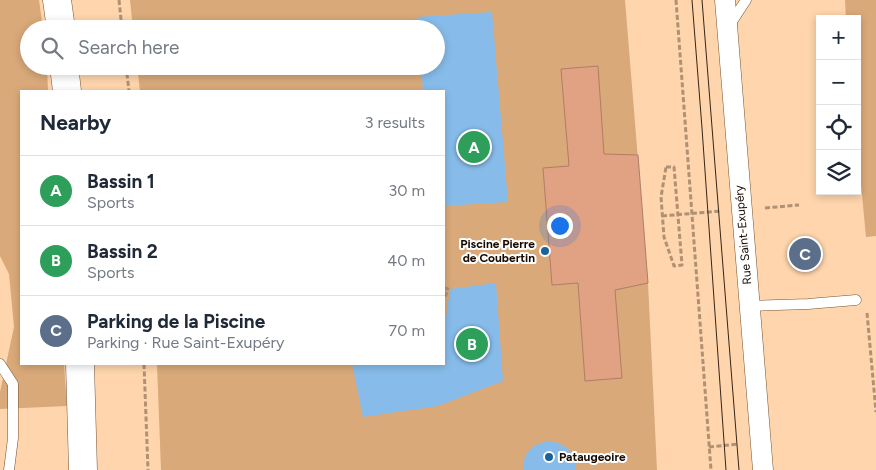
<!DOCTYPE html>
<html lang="en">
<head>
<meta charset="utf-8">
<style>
	body { margin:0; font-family:Figtree,sans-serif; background:#f6f6f7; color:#1f2937 }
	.controls { position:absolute; right:15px; top:15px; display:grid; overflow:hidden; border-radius:0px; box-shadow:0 2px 8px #0003 }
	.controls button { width:45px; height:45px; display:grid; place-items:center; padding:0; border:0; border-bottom:1px solid #e0e1e3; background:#fff; color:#1f2937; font:25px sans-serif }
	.you { position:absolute; left:559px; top:225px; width:18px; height:18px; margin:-12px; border:4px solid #fff; border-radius:50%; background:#1a73e8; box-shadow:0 0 0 8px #1a73e833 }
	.badge { display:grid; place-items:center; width:32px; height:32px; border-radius:50%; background:#0b8043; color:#fff; font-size:16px; font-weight:700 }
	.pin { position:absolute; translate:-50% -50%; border:2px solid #fff; box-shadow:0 1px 5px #0006 }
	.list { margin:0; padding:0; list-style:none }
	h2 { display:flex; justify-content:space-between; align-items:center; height:65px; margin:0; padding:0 20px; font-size:21px }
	h2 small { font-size:16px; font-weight:400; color:#747a83 }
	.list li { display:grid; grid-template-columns:32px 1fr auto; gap:15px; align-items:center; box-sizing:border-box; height:70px; padding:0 20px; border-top:1px solid #e0e1e3 }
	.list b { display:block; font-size:19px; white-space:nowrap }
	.list p { margin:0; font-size:16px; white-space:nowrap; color:#747a83 }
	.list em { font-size:16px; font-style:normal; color:#747a83 }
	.icon { flex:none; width:28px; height:28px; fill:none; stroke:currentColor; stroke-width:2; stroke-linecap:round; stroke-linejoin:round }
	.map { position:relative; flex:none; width:876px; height:470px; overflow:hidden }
	.search { position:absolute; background:#fff; box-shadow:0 2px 8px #0003; left:20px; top:20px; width:425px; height:55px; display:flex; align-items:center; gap:12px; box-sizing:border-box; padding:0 18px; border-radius:28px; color:#747a83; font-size:19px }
	.panel { position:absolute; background:#fff; box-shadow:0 2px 8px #0003; left:20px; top:90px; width:425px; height:275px; border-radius:0px }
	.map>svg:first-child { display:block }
	.green { fill:#d9a979 }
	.water { fill:#87bcea }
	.building { fill:#e1a183; stroke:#af7e67 }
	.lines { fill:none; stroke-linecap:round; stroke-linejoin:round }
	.service-casing { stroke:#76532e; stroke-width:11 }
	.minor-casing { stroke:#76532e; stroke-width:21 }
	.secondary-casing { stroke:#76532e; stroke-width:29 }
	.path { stroke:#b19173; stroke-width:3; stroke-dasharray:5 2.5; stroke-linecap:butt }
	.service { stroke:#fff; stroke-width:10 }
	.minor { stroke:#fff; stroke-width:20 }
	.secondary { stroke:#fff; stroke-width:28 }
	.tram { stroke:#372618; stroke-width:1 }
	.poi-dot { fill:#1d6297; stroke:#fefefe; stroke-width:2 }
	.labels { text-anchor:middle; stroke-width:4; stroke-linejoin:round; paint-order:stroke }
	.street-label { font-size:12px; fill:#170a00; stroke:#fefefe }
	.poi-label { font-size:12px; font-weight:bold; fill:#170a00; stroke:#fefefe; text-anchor:end }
</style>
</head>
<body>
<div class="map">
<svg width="876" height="470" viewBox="0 0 876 470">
	<rect width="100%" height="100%" fill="#fed5ac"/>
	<g class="green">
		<path d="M0,0H39L43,29H29V66H47L48,91H21V364H64L67,406L0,409V392L14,327L9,274L0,256Z"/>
		<path d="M130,0H625L648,283L657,470H161L157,364H444V91H140L137,66H436V29H133Z"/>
		<path d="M845,0H876V236L866,237L857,142V19H846Z"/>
	</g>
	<g class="water">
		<path d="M492,12L508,202L444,206V91H423L421,66H436V29H418L417,17Z"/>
		<path d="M496,283L503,381L438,406L363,417L352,364H444V324L446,318L450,289Z"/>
		<path d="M551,441C567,445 576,453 576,470H523C523,451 533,443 551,441Z"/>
	</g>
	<path class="building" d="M598,66L604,154L638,155L648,283L615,290L622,378L585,381L578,283L552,285L543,168L569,166L561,69Z"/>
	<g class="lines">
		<defs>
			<g id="service">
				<path d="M729,26L746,0"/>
				<path d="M749,306L808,304L856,300"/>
				<path d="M0,364L13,384V438L9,470"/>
			</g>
			<path id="minor" d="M725,0L763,470"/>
			<g id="secondary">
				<path d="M57,0L61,29"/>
				<path d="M64,66L67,91"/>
				<path d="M80,364L83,470"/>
			</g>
		</defs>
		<use href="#service" class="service-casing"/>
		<use href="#minor" class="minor-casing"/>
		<use href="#secondary" class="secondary-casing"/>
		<g class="path">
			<path d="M119,0L122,29"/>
			<path d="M676,0L711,470"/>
			<path d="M126,66L129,91"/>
			<path d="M666,167H674L682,265L674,266L664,237L661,197Z"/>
			<path d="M765,208L799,205"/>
			<path d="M662,216L721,211"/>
			<path d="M444,288L448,289L445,297"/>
			<path d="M867,313L876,412"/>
			<path d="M144,364L148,470"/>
			<path d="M709,447L738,444"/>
		</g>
		<use href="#service" class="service"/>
		<use href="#minor" class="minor"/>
		<use href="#secondary" class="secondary"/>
		<g class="tram">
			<path d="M692,0L702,128L726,470"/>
			<path d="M702,0L739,470"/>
		</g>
	</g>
	<g class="poi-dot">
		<circle cx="545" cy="251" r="5"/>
		<circle cx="549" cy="457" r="5"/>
	</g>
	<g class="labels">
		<g class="street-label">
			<text transform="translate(743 235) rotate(-95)" y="4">Rue Saint-Exupéry</text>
		</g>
		<g class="poi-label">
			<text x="535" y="248">Piscine Pierre<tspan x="535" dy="14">de Coubertin</tspan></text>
			<text x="559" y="461" text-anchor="start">Pataugeoire</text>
		</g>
	</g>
</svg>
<div class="controls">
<button>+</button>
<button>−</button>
<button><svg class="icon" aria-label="locate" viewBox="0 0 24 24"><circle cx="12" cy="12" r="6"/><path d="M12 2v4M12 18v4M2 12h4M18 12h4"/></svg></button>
<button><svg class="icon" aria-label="layers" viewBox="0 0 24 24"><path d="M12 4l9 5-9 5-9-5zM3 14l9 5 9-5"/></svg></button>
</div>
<div class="you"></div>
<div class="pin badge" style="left:474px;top:147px;background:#2e9e5b">A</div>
<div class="pin badge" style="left:472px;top:344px;background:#2e9e5b">B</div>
<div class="pin badge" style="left:805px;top:254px;background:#5c6f8a">C</div>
<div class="search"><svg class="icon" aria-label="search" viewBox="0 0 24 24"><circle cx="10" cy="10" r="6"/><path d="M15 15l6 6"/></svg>Search here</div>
<section class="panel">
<h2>Nearby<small>3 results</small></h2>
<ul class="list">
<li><span class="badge" style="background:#2e9e5b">A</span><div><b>Bassin 1</b><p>Sports</p></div><em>30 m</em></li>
<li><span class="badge" style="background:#2e9e5b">B</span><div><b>Bassin 2</b><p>Sports</p></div><em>40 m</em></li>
<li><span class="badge" style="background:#5c6f8a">C</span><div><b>Parking de la Piscine</b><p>Parking · Rue Saint-Exupéry</p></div><em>70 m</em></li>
</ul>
</section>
</div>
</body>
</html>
